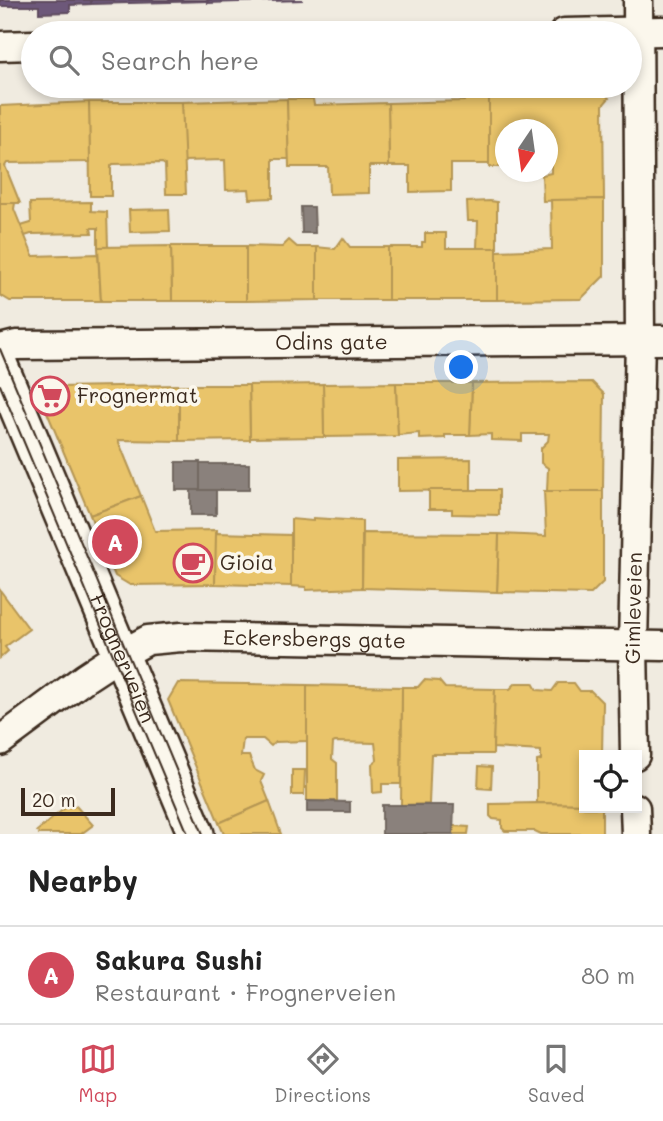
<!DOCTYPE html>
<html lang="en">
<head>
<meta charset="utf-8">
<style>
	body { margin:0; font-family:Mali,sans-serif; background:#f6f6f6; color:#222 }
	.controls { position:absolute; right:21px; bottom:21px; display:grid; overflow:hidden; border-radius:0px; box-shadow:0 4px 10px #0003 }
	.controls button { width:63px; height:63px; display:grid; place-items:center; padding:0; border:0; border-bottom:2px solid #e0e0e0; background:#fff; color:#222; font:35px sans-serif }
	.compass { position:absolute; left:495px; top:119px; width:63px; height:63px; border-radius:50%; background:#fff; box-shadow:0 4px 10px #0003; rotate:193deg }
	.scale { position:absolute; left:21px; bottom:18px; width:94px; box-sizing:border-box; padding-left:7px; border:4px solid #3b2a1e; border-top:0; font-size:19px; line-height:24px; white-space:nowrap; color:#3b2a1e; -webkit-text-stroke:5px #fbf7ec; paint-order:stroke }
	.you { position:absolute; left:462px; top:368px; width:24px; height:24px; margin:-18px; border:5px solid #fff; border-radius:50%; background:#1a73e8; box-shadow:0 0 0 10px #1a73e833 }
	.badge { display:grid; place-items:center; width:46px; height:46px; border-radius:50%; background:#d1495b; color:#fff; font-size:23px; font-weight:700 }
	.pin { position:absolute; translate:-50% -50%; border:4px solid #fff; box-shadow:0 2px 7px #0006 }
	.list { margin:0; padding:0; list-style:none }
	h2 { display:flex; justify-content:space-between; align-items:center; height:91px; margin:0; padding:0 28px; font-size:30px }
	h2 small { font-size:23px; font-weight:400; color:#767676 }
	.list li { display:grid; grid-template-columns:46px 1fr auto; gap:21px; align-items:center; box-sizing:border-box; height:98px; padding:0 28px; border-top:2px solid #e0e0e0 }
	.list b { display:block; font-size:26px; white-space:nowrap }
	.list p { margin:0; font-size:23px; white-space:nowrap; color:#767676 }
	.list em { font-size:23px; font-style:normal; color:#767676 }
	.icon { flex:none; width:38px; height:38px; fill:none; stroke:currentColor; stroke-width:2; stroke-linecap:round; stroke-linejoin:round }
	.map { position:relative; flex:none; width:663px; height:834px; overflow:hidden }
	.search { position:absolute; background:#fff; box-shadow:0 4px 10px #0003; left:21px; right:21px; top:21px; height:77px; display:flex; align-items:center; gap:18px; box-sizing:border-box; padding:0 24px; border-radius:38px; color:#767676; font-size:26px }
	.sheet { height:189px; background:#fff }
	nav { display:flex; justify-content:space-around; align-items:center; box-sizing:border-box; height:98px; border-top:2px solid #e0e0e0; background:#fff; font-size:19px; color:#767676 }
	nav a { display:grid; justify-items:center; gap:4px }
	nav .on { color:#d1495b }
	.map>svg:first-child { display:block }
	.homes { fill:#e9c46a; stroke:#b59653; stroke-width:2 }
	.offices { fill:#6d597a; stroke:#5e4b5e; stroke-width:2 }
	.industry { fill:#8a817c; stroke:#726760; stroke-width:2 }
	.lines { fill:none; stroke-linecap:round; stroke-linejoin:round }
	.minor-casing { stroke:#3b2a1e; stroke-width:33 }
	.tertiary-casing { stroke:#3b2a1e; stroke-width:40 }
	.minor { stroke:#fbf7ec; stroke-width:28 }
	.tertiary { stroke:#fbf7ec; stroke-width:35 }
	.tram { stroke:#3b2a1e; stroke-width:2 }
	.labels { text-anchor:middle; stroke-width:7; stroke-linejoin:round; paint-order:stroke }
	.street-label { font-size:21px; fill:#3b2a1e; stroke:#fbf7ec }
	.poi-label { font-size:21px; fill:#3b2a1e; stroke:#fbf7ec; text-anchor:start }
</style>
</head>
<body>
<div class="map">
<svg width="663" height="834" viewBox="0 0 663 834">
	<rect width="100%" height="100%" fill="#f0ebe0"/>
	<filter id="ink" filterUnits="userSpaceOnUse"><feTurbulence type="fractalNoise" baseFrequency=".0143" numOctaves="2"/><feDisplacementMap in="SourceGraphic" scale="14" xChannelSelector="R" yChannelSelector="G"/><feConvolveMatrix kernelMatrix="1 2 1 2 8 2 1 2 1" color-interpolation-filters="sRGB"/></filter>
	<g filter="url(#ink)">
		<g class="homes">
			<path d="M597,87L609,98L603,105L604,199L543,201L542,175L551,173V155L548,152V130H505L504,167H489V96L591,92Z"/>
			<path d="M464,96H489V164H451V191L410,192V166H389L388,103L464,101Z"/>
			<path d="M287,99L289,159H273V198L250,199L249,189L226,190L225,160L184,161L182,102Z"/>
			<path d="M287,99H313L314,105L388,103L389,166H369V193L329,194L328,167H289Z"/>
			<path d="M89,102H182L186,194H166L165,165L162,163L113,164L111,166V196H90Z"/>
			<path d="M89,102L90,162L7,163L5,166L20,203H0V106Z"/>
			<path d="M604,199V276L581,299L497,300V251L552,249L551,200Z"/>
			<path d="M490,201L497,202V248H477L478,221H468L467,202Z"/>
			<path d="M91,202V211L107,212L108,247H98V228H91L92,233L31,234L25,236L21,226L31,223L30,203Z"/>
			<path d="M0,203H15L14,209L33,256L98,254L101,301H10L0,295Z"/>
			<path d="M169,209L170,231L130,232L129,210Z"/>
			<path d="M425,233H446V248H497V300H388V247H422V242H425Z"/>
			<path d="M343,238L350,247H388V300H317V247L335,249Z"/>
			<path d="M289,240L297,247H317V300L246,301V246L282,247Z"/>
			<path d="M171,246H246V301H172Z"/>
			<path d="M171,246L172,301H101L98,247Z"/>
			<path d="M592,382L604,394L603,491H547L548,468L541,463V448L548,441L549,434H522V441L491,440V434L470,435L472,383Z"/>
			<path d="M396,383L398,436L324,437L323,384Z"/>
			<path d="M396,383H472L470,435H445V438L419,439V433L398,435Z"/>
			<path d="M52,384L55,387L179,385V441L118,440L141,496L90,515L44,405L45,403L41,400Z"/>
			<path d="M323,384L324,437L250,438L249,385Z"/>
			<path d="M179,385H249L250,440L179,441Z"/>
			<path d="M471,459V490L398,491V460Z"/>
			<path d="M429,490H499V515L452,514V509H429Z"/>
			<path d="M544,491H603V582L591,594L497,592L499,534L546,536Z"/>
			<path d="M141,496L155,531L217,530L215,584L130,585L115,576L90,515Z"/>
			<path d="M313,518L362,521V588L306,590V587L291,586V519L313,521Z"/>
			<path d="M216,533L291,535V586L215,584Z"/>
			<path d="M363,533L499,534L497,592L362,588Z"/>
			<path d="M0,590L29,629L5,647L8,651L0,658Z"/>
			<path d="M424,680L439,681L445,688L495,689L493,754H431L429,804L401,805L402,687H418Z"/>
			<path d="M178,683L307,685V741L275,742L271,746L263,739H243L241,756H249L255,770L264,775L261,781L269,801L219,823L168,700Z"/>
			<path d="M516,683H533L537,690L552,691L558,683H574L580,691H591L603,703L602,755H584V804L537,803V761L541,760V751L493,748L495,689H510Z"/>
			<path d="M307,685L402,687L401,784H382V792L373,793L372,764L377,760L375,743L335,742L333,743L332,759L337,763V801H307Z"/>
			<path d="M479,766L492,767L491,789L478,788Z"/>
			<path d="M292,770H305L304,795H292Z"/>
			<path d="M269,801L281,834H224L219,823Z"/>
			<path d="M537,803L584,804V808H602V834H541L535,831H505L502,828V820L493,819L490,816V804Z"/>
			<path d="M76,806L93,825L81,834H39L37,831L65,808Z"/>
			<path d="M454,826L469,827L468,834H453Z"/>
		</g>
		<g class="offices">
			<path d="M0,0H91V4L70,5V12L39,13V6H0Z"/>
			<path d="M91,0H208V1L91,4Z"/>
			<path d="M208,0H303L208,3Z"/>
		</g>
		<g class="industry">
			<path d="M301,207H314L315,233H302Z"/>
			<rect x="176" y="462" width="24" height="28"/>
			<rect x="200" y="464" width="49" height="26"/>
			<rect x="191" y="490" width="25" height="25"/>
			<path d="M307,801L350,802V812H307Z"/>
			<path d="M382,805H454L453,834H382Z"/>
		</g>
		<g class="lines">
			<defs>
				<g id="minor">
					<path d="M564,33L663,31"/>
					<path d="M0,46L33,45"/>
					<path id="s1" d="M0,349L16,345L663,340"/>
					<path id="s2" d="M0,741L85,678L120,655L148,640L181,637L663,646"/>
					<path id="s3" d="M635,755L633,645L640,340L638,0"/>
					<path d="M635,808L636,834"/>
				</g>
				<g id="tertiary">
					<path id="s4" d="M0,366L196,834"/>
				</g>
			</defs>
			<use href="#minor" class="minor-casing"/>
			<use href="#tertiary" class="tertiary-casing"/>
			<use href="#minor" class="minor"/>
			<use href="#tertiary" class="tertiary"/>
			<g class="tram">
				<path d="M0,349L203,834"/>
				<path d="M0,385L188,834"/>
			</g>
		</g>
	</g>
	<defs>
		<symbol id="supermarket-ring" viewBox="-11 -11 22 22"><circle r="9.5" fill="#fbf7ec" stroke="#d1495b" stroke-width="1.5"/><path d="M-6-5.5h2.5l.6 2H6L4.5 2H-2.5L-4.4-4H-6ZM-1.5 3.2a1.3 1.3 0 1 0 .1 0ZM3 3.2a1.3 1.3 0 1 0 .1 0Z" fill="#d1495b"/></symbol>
		<symbol id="cafe-ring" viewBox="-11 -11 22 22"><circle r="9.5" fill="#fbf7ec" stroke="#d1495b" stroke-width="1.5"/><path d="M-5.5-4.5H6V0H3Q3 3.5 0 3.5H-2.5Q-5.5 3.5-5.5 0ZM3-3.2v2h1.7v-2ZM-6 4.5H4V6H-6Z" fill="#d1495b"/></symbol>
	</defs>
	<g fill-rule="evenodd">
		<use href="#supermarket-ring" x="28" y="374" width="44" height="44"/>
		<use href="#cafe-ring" x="171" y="541" width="44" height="44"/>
	</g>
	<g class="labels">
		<g class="street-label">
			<text dy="7" stroke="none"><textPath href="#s1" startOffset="332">Odins gate</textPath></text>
			<text dy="7" stroke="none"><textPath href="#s3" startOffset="147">Gimleveien</textPath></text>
			<text dy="7" stroke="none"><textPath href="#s2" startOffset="346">Eckersbergs gate</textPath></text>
			<text dy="7" stroke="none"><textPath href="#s4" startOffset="317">Frognerveien</textPath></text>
		</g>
		<g class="poi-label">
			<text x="77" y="403">Frognermat</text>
			<text x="220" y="570">Gioia</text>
		</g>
	</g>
</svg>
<div class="controls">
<button><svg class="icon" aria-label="locate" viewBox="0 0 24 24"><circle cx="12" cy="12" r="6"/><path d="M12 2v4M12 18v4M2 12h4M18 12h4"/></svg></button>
</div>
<svg class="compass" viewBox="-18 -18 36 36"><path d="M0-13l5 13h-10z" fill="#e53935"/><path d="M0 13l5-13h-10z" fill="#767676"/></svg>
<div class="scale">20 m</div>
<div class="you"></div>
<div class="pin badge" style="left:115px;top:542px">A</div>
<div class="search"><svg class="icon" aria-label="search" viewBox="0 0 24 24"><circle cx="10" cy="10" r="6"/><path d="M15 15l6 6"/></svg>Search here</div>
</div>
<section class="sheet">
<h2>Nearby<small></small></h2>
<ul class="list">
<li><span class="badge">A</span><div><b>Sakura Sushi</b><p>Restaurant · Frognerveien</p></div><em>80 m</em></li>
</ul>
</section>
<nav>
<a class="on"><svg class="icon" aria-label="map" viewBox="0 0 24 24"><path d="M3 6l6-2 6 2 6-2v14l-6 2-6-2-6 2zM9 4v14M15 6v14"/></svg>Map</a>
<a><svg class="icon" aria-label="directions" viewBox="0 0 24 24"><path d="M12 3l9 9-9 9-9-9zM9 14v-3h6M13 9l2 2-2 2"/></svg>Directions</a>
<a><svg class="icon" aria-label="saved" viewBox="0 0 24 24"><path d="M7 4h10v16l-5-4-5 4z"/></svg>Saved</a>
</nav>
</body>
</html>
